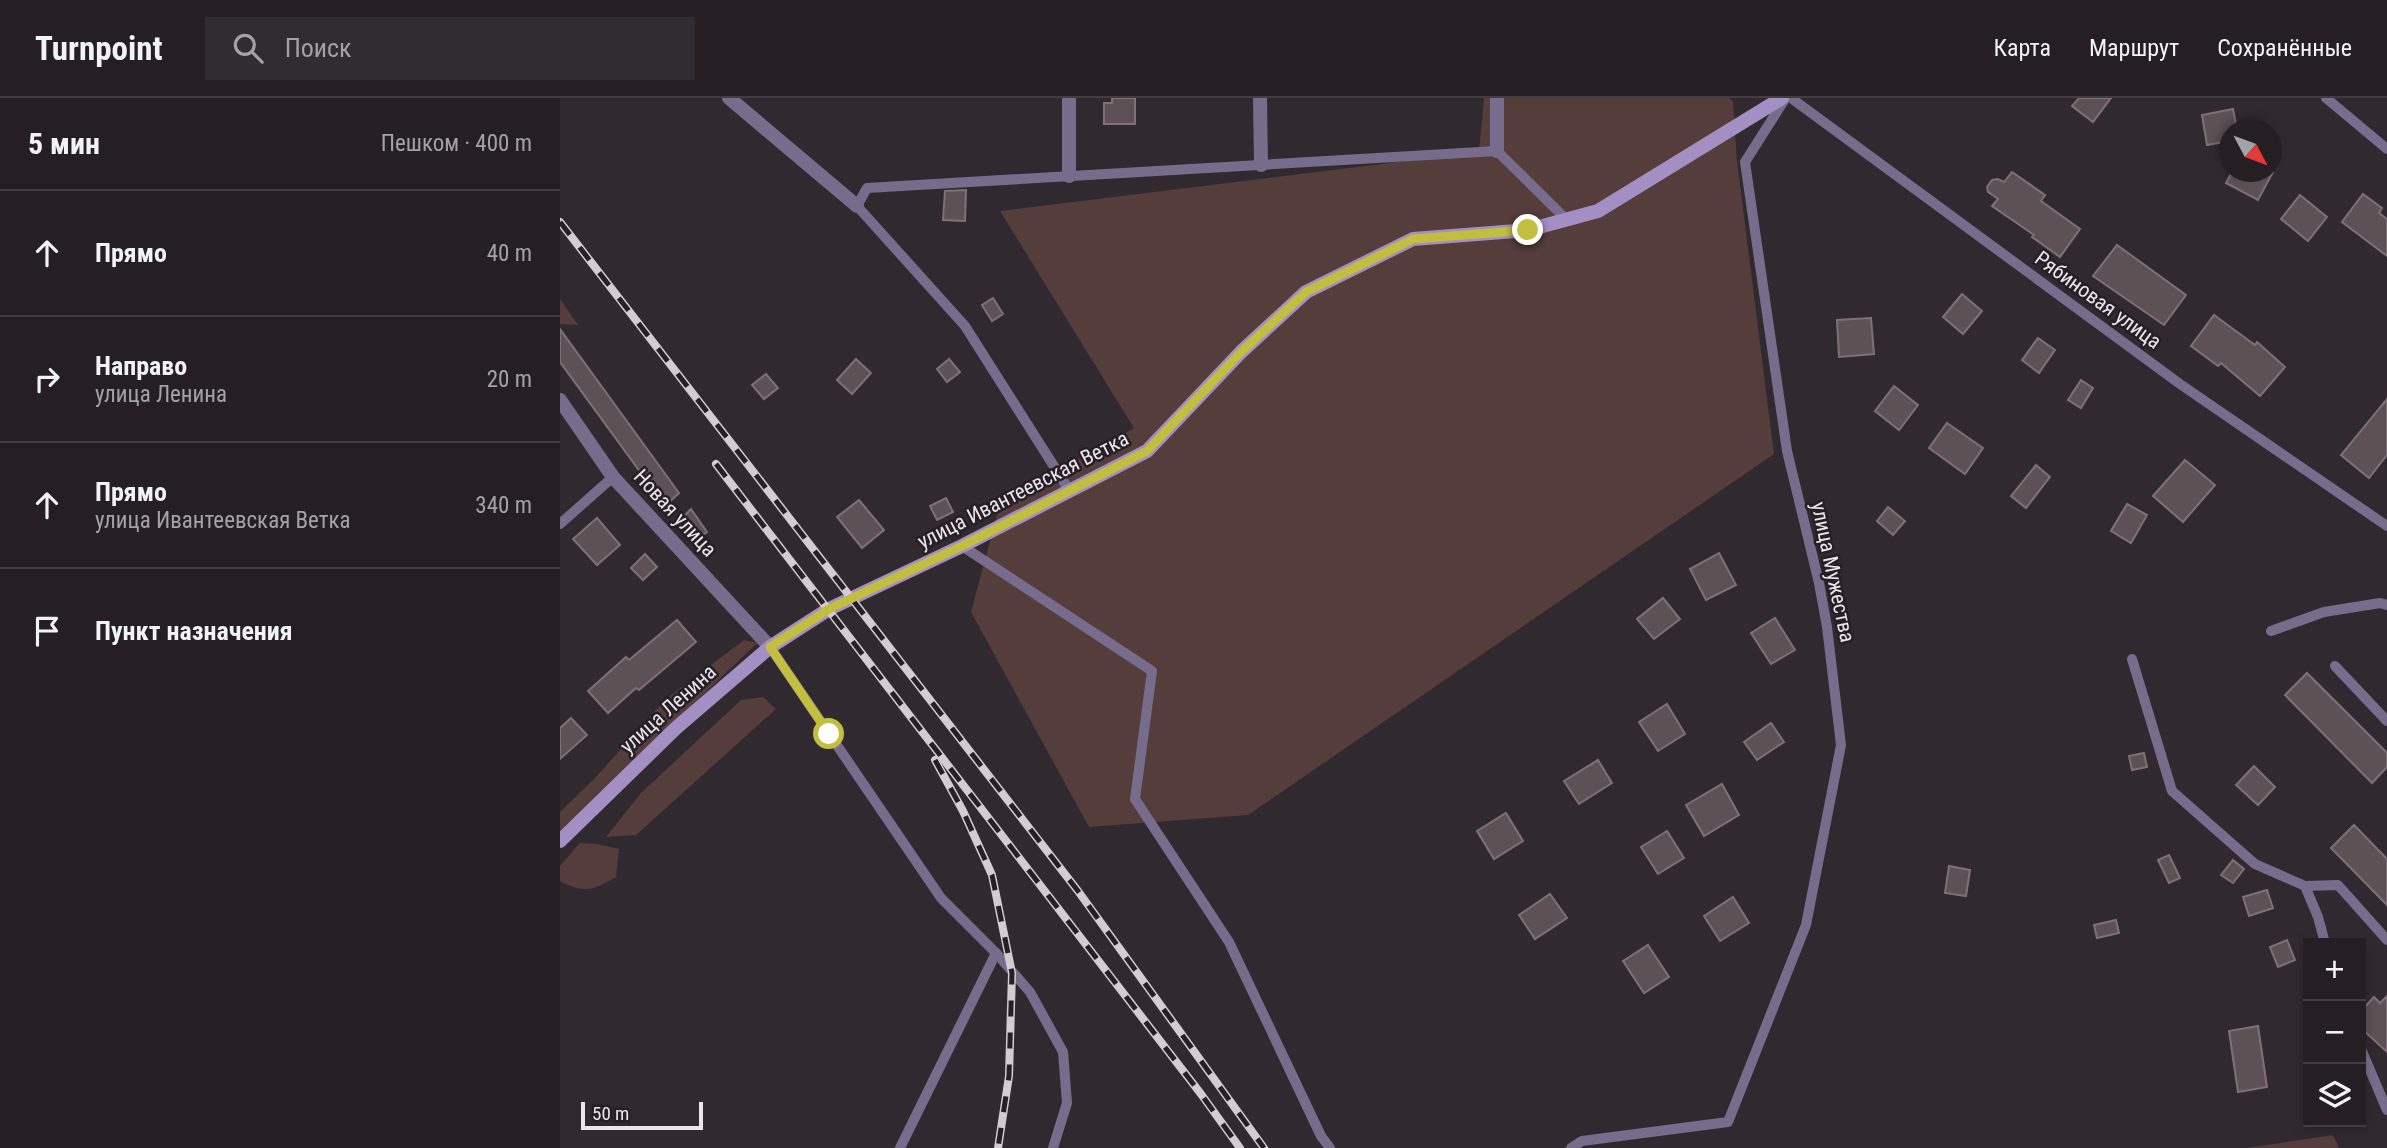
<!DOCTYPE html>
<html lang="ru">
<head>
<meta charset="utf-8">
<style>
	body { margin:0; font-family:"Roboto Condensed",sans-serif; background:#312c31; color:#f1f3f6 }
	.controls { position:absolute; right:21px; bottom:21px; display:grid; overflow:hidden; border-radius:0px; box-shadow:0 4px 10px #0003 }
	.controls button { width:63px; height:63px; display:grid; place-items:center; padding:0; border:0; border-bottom:2px solid #423d41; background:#251f24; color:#f1f3f6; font:35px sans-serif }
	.compass { position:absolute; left:1659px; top:21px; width:63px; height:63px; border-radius:50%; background:#251f24; box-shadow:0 4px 10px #0003; rotate:131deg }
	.scale { position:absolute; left:21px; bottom:18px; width:122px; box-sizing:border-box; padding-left:7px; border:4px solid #ece6eb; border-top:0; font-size:19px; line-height:24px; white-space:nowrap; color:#ece6eb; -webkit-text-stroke:5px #271f26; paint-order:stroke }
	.stop { position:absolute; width:21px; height:21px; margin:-16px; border:5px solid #c1be40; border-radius:50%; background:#fff }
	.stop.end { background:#c1be40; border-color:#fff; box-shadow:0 2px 7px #0008 }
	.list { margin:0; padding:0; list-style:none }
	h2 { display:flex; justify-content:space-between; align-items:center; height:91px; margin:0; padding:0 28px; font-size:30px }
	h2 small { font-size:23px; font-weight:400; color:#a3a2a6 }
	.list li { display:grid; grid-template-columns:46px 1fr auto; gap:21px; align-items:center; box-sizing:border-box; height:126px; padding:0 28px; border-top:2px solid #423d41 }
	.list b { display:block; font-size:26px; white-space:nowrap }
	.list p { margin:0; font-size:23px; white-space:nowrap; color:#a3a2a6 }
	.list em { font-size:23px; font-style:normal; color:#a3a2a6 }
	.icon { flex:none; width:38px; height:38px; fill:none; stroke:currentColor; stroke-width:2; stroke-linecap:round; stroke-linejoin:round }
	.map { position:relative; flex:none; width:1827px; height:1050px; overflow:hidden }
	header { display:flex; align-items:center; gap:42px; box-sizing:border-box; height:98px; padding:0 35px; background:#251f24; border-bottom:2px solid #423d41 }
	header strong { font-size:33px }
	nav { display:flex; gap:38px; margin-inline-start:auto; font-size:24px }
	.search { width:490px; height:63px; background:#312c31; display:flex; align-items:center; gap:18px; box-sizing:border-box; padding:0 24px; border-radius:0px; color:#a3a2a6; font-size:26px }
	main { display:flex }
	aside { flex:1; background:#251f24 }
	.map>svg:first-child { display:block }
	.green { fill:#543d3a }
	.building { fill:#5d5155; stroke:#7e7175; stroke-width:2 }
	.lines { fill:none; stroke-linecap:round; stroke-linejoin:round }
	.service { stroke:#786c8c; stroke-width:10 }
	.minor { stroke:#786c8c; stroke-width:14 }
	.secondary { stroke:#a38fc3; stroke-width:14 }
	.rail-casing { stroke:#d3cdd2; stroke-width:8 }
	.rail { stroke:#271f26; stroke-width:5; stroke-dasharray:16; stroke-linecap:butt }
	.route { stroke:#c1be40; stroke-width:9 }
	.labels { text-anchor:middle; stroke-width:5; stroke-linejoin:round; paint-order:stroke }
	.street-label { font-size:21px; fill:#ece6eb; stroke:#271f26 }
</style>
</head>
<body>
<header>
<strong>Turnpoint</strong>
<div class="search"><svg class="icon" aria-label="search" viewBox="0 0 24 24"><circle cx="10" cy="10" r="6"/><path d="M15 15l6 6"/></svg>Поиск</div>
<nav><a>Карта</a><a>Маршрут</a><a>Сохранённые</a></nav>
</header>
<main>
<aside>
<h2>5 мин<small>Пешком · 400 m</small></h2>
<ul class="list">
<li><svg class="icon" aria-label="ahead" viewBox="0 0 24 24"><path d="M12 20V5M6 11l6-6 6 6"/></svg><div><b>Прямо</b></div><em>40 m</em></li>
<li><svg class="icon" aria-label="right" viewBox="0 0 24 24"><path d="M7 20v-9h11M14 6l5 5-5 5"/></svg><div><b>Направо</b><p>улица Ленина</p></div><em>20 m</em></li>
<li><svg class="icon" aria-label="ahead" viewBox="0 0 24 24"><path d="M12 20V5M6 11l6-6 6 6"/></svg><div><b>Прямо</b><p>улица Ивантеевская Ветка</p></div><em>340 m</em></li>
<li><svg class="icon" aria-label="arrive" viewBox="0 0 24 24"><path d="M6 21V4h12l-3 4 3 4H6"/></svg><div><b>Пункт назначения</b></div></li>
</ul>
</aside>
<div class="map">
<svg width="1827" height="1050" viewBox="0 0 1827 1050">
	<rect width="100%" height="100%" fill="#312930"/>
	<g class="green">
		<path d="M924,0H1169L1173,4L1177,63L1214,356L688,717L529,729L411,514L440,406L574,330L440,113L919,54Z"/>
		<path d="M0,201L18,227L0,226Z"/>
		<path d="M184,542L197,545L48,688L0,739V714L36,679L106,601Z"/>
		<path d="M203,599L216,611L76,737L46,739L81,695L181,602Z"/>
		<path d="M20,745L37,746L59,751L56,779C34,792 24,796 0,783V768Z"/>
		<path d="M1773,1037L1779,1050H1687Z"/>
	</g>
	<g class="building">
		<path d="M552,0H575V26H544V5H552Z"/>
		<path d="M1519,0H1551L1533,24L1512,8Z"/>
		<path d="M1673,11L1677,32H1670V43L1647,47L1642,17Z"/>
		<path d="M1452,74L1485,97L1481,103L1520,131L1500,159L1472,139L1474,137L1432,108L1438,101L1428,94L1427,89L1432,82L1438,81L1444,84Z"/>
		<path d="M1672,74H1713L1698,102L1666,85Z"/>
		<path d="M406,92L405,123L383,122L385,93Z"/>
		<path d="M1803,96L1822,110L1819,115L1827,121V158L1782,124Z"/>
		<path d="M1740,97L1767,119L1748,143L1721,121Z"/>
		<path d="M1557,147L1626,197L1604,227L1533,178Z"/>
		<path d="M1402,196L1422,213L1403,236L1383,219Z"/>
		<path d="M433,200L443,216L432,223L422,207Z"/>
		<path d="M1654,217L1695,247L1697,244L1725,269L1700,298L1661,265L1658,268L1631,248Z"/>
		<path d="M1311,220L1314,256L1279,259L1277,222Z"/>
		<path d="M0,231L119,395L105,408L0,264Z"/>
		<path d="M1478,240L1495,252L1479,275L1462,262Z"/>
		<path d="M296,261L311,275L292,296L277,282Z"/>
		<path d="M389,261L400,274L387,284L377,271Z"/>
		<path d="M206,276L218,290L204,301L192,287Z"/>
		<path d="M1521,282L1533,290L1521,310L1508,302Z"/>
		<path d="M1334,288L1358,307L1339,332L1315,313Z"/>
		<path d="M1827,301V357L1809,380L1781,357Z"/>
		<path d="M1387,325L1423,350L1405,376L1369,350Z"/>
		<path d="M1625,362L1655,387L1623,424L1593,398Z"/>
		<path d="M1476,367L1490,379L1466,410L1451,398Z"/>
		<path d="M386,400L393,414L377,422L370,408Z"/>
		<path d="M299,402L324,432L302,450L277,419Z"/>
		<path d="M1567,406L1587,417L1571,445L1551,433Z"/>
		<path d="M1328,409L1345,423L1333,437L1317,423Z"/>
		<path d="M131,411L147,434L132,445L117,425Z"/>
		<path d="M37,420L60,447L37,467L13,441Z"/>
		<path d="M1159,455L1176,487L1146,502L1130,471Z"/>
		<path d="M85,456L97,469L83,482L71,470Z"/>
		<path d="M1103,500L1120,521L1094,541L1077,521Z"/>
		<path d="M1215,520L1235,552L1211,566L1191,535Z"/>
		<path d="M117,522L136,544L79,592L76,590L48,615L28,593L66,559L69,562Z"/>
		<path d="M1747,575L1827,655V669L1812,685L1725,597Z"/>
		<path d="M1107,606L1125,636L1098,653L1079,624Z"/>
		<path d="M11,620L27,637L0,661V630Z"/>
		<path d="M1211,625L1224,644L1197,662L1184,644Z"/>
		<path d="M1584,655L1587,669L1572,672L1569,658Z"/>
		<path d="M1038,662L1052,685L1019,706L1004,683Z"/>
		<path d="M1694,668L1715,689L1698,707L1676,687Z"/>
		<path d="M1162,686L1179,717L1144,738L1126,707Z"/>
		<path d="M946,715L963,743L934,761L917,733Z"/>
		<path d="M1794,727L1827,761V807L1771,750Z"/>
		<path d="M1107,733L1124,760L1098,776L1081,749Z"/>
		<path d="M1609,757L1620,780L1609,785L1598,762Z"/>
		<path d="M1673,762L1684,771L1673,785L1661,777Z"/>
		<path d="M1389,768L1410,772L1406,798L1385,795Z"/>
		<path d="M1707,792L1713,810L1689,818L1683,799Z"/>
		<path d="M990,796L1007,820L975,841L959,817Z"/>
		<path d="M1173,799L1189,825L1160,843L1144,818Z"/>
		<path d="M1556,822L1559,835L1537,840L1534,827Z"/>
		<path d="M1727,842L1735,862L1718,869L1710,849Z"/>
		<path d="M1088,847L1109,879L1084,895L1063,863Z"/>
		<path d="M1827,898V954L1801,930V913L1814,899L1820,905Z"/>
		<path d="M1698,928L1707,989L1678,994L1669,933Z"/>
	</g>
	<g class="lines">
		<g class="service">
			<path d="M1231,0L1620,286L1827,428"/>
			<path d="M1766,0L1827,51"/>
			<path d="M509,392L405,228L297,108L307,90L937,53L1007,122"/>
			<path d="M0,426L53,379"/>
			<path d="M402,448L592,573L575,701L669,844L761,1038L770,1050"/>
			<path d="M1711,533L1764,514L1820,505L1827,507"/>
			<path d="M210,549L381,800L436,855L340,1050"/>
			<path d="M1572,561L1612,693L1695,766L1745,788L1758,819L1765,845"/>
			<path d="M1775,568L1827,623"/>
			<path d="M1745,788L1778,787L1827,842"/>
			<path d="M436,855L470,894L503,954L507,1005L493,1050"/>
			<path d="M1801,951L1827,1012"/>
			<path d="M1011,1050L1022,1043L1168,1024L1246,827L1281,647L1267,529L1259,485L1227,353L1185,64L1225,1"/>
		</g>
		<g class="minor">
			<path d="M169,0L297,108"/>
			<path d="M700,0L701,67"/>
			<path d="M937,0V53"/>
			<path d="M509,78V0"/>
			<path d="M0,302L53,379L210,549"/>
		</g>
		<path class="secondary" d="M0,743L116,630L210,549L269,511L402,448L587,353L681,254L746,194L853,141L968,132L1038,113L1222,0"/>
		<defs>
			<g id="rail">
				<path d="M0,124L518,793L704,1050"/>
				<path d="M156,366L641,996L680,1050"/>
				<path d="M375,662L403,713L432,777L452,875L449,978L438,1050"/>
			</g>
		</defs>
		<use href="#rail" class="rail-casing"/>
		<use href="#rail" class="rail"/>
	</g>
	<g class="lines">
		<path class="route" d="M269,636L210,549L269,511L402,448L587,353L681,254L746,194L853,141L968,132"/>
	</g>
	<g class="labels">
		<g class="street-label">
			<text transform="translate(1538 202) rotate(36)" y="7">Рябиновая улица</text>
			<text transform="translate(463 392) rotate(-27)" y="7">улица Ивантеевская Ветка</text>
			<text transform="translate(115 415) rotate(47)" y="7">Новая улица</text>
			<text transform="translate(1273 474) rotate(78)" y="7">улица Мужества</text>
			<text transform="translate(108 611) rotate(-42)" y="7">улица Ленина</text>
		</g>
	</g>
</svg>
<div class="controls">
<button>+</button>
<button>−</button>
<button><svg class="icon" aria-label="layers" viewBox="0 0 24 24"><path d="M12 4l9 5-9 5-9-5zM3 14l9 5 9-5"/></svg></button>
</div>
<svg class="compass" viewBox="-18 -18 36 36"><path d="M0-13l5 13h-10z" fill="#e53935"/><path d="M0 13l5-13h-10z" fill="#a3a2a6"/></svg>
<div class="scale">50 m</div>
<div class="stop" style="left:269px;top:636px"></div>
<div class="stop end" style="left:968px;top:132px"></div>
</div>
</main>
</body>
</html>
